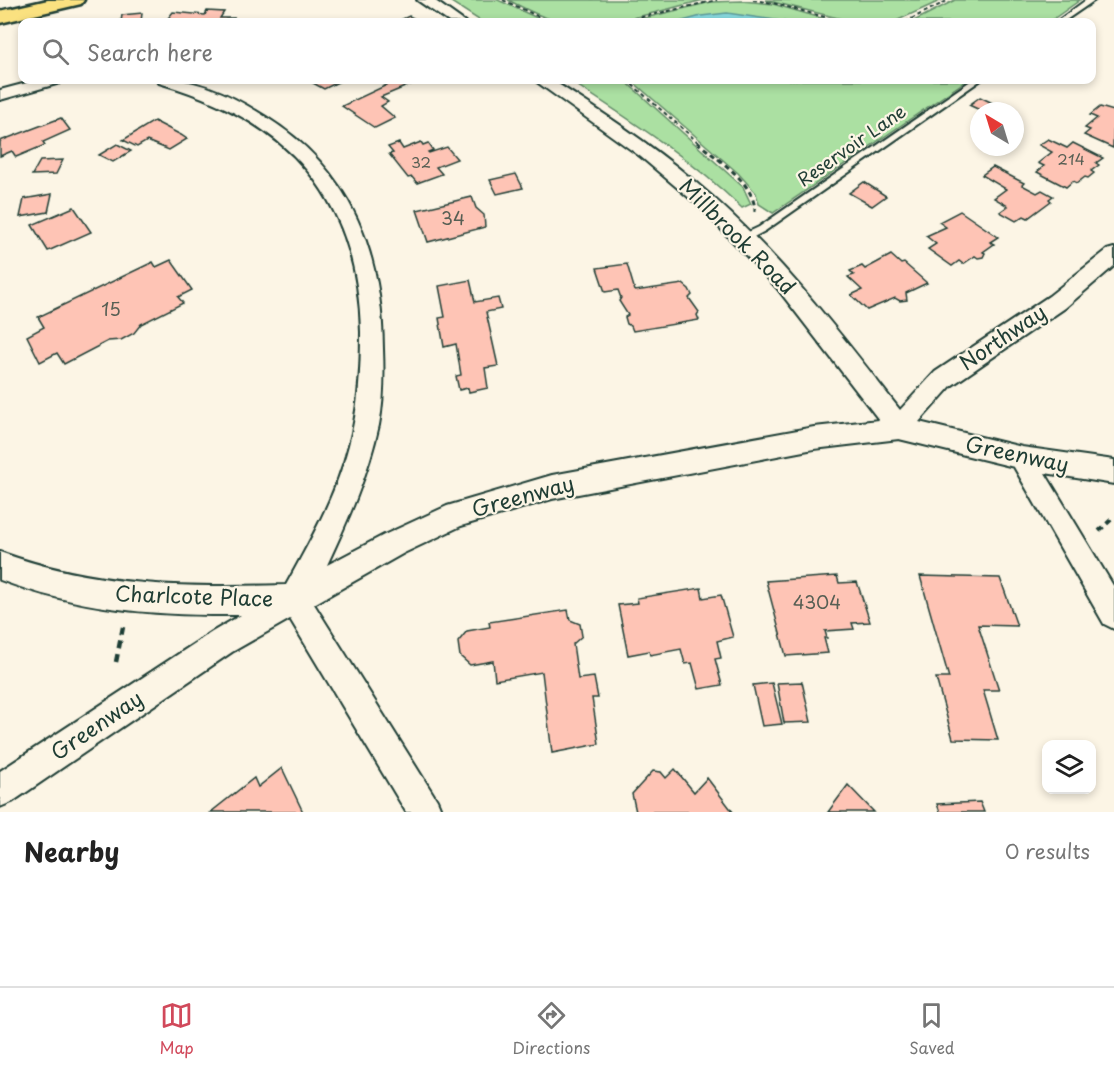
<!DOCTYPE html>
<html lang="en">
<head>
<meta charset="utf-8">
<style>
	body { margin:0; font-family:"Playpen Sans",sans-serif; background:#f6f6f6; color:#222 }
	.controls { position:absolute; right:18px; bottom:18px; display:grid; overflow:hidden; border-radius:12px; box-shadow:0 3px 9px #0003 }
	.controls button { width:54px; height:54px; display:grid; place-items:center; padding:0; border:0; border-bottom:2px solid #e0e0e0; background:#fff; color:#222; font:30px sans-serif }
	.compass { position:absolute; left:970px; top:102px; width:54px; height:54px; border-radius:50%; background:#fff; box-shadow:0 3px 9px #0003; rotate:322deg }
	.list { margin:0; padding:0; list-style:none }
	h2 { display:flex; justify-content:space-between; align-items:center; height:78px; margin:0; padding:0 24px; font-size:26px }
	h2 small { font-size:20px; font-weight:400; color:#767676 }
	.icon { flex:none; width:33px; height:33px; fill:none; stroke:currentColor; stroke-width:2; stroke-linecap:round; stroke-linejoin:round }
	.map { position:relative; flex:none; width:1114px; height:812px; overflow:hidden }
	.search { position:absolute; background:#fff; box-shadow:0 3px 9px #0003; left:18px; right:18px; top:18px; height:66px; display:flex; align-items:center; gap:15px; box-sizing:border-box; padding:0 21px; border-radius:12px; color:#767676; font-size:22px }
	.sheet { height:174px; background:#fff }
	nav { display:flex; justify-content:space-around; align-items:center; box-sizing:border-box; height:84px; border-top:2px solid #e0e0e0; background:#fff; font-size:16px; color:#767676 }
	nav a { display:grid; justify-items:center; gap:3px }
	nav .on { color:#d1495b }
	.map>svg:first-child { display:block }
	.green { fill:#abe0a2; stroke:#658e6b; stroke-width:1.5 }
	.water { fill:#87d8dd; stroke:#5d9a99; stroke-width:1.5 }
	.building { fill:#fec4b5; stroke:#1f3d34; stroke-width:1.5 }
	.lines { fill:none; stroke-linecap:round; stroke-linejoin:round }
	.service-casing { stroke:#1f3d34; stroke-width:4 }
	.minor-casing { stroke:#1f3d34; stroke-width:4 }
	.primary-casing { stroke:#1f3d34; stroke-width:5 }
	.path-far3 { stroke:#1f3d34; stroke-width:2; stroke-dasharray:4 3; stroke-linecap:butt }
	.path-far2 { stroke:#1f3d34; stroke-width:3; stroke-dasharray:5 4; stroke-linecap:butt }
	.path-far1 { stroke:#1f3d34; stroke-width:4; stroke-dasharray:6 4.5; stroke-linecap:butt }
	.path { stroke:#1f3d34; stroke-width:4.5; stroke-dasharray:8 6; stroke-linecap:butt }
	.service { fill:#fcf5e5; fill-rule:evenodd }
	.minor { fill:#fcf5e5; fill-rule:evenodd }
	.primary { fill:#fae180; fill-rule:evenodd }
	.labels { text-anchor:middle; stroke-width:4.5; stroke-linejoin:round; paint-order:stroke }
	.far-number-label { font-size:15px; fill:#575f54 }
	.far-street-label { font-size:18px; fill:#1f3d34; stroke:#fcf5e5 }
	.number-label { font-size:18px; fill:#575f54 }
	.street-label { font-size:21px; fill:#1f3d34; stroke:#fcf5e5 }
</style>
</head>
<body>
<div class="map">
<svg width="1114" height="812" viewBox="0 0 1114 812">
	<rect width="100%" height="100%" fill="#fcf5e5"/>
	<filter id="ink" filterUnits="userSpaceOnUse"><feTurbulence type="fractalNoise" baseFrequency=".0167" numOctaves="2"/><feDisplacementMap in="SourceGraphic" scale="12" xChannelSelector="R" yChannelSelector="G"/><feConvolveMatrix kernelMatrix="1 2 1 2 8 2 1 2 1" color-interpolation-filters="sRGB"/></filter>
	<g filter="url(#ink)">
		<g class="green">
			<path d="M448,0H498L546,22H482Z"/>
			<path d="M508,0H704C658,10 598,34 550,19C536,15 522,7 508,0Z"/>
			<path d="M765,0H942L896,21L854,22Z"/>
			<path d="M955,0H1080L1049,22H912Z"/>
			<path d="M742,1L773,4L835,22H628L711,2Z"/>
			<path d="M569,80H624L743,187L751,204L742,208C690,158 629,119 569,80Z"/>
			<path d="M631,80H967L773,213L759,204L756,193L738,173Z"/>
		</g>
		<path class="water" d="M727,13L788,22H679L701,16Z"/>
		<g class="building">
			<path d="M207,11L224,12L220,18H234L231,22H165L173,12L205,15Z"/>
			<path d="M142,13L141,22H121L122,15Z"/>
			<path d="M409,16L421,22H392H396Z"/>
			<path d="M316,80H342L324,89L313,83Z"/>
			<path d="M394,80H413L417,82L381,97L388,102L381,106L395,118L375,128L342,106L389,84L387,83Z"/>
			<path d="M980,97L1003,108L999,111H982L969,105Z"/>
			<path d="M1100,107L1114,111L1113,148L1084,135L1090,130L1085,128L1097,118L1090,115Z"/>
			<path d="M61,118L70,130L43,142L45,145L16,157L12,151L0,156V141Z"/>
			<path d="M154,121L181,135L187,139L169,150L147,141L137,147L123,140Z"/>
			<path d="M1048,139L1067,148L1073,143L1103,158L1096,163L1099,165L1091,171L1094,173L1088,178L1085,177L1077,183L1073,181L1066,187L1037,172L1044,166L1038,163L1052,152L1039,145Z"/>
			<path d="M421,142L423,145L428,143L433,150L428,152L429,153L447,147L457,159L436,167L442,174L417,183L412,177L408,178L389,154L393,153L388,147L399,143L403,149Z"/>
			<path d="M117,144L131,151L113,162L99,155Z"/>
			<path d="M63,160L56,174L32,175L40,161Z"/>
			<path d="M993,167L1018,180L1024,183L1022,185L1037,193L1042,190L1053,196L1049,199L1051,201L1028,218L1024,216L1016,221L1000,212L1008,206L994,198L1006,189L982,175Z"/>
			<path d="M516,174L523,188L497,194L490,180Z"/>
			<path d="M864,182L886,196L872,206L849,193Z"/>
			<path d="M52,194L48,212L20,217L24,199Z"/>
			<path d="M472,197L476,208L484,215L485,227L428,242L417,210Z"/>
			<path d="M74,207L91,232L48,251L32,225Z"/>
			<path d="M960,211L998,237L990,242L994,244L983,252L985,253L983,257L978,258L975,256L963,264L959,261L952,266L928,249L936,244L926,236L946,227L939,222Z"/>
			<path d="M891,255L901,264L904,263L927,283L906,293L907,300L900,301L895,298L867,310L851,295L862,290L848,277L854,275L850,271L862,266L865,269Z"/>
			<path d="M171,260L192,290L178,297L183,303L141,324L134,333L121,340L108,341L64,364L57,353L40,362L27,336L44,327L38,317L153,262L156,267Z"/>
			<path d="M627,264L635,291L683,284L689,289L692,295L689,298L699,312L697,315L699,320L633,331L631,326L627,324L625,317L628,315L619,301L621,298L618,290L605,292L597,268Z"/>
			<path d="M470,280L475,302L498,298L501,309L486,312L498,366L485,368L488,388L469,392L468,388L459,390L456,376L461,375L456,344L444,347L439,318L445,317L439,286Z"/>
			<path d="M837,576L839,583L857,582L870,622L852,623L854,629L825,631L827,638H824L828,653L786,656L766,581Z"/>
			<path d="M920,576L1000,578L1017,626L978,625L999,690H983L998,740L953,739L936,678H949Z"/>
			<path d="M701,588L703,598L721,595L733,637L717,641L721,658L715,659L722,685L699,689L692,663L685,664L681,649L650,655L649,651L628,655L618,605L638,603L637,598Z"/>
			<path d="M568,610L570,620L580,624L582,636L573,644L578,679L594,677L598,698H592L599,744L552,753L542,672L495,680L493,661L470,665L460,656L458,642L467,631L490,627L489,622Z"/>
			<path d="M802,682L811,722L784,723L777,683Z"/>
			<path d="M772,683L782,724L762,726L753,685Z"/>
			<path d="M282,768L303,812H211L254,778L258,787Z"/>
			<path d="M675,769L694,792L707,778L733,812H636L632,794L653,771L661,772L666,778Z"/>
			<path d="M848,785L874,812H828Z"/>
			<path d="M980,802L984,812H940L937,804Z"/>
		</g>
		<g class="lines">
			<defs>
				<g id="service">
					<path d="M1086,0H1095L1063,22H1056Z"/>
					<path d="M972,80H981L765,231L748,240H740V236L759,227Z"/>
				</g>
				<g id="minor">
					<path d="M417,0H434L465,22H449Z"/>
					<path d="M38,80H62L60,83L0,100V90Z"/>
					<path d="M157,80C195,76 235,97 266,117C351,170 382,252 383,349C384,374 384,400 379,425C368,475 348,520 327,565L384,535L447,506L552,475L814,427L879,420L777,288L700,207L641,157L534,80H552C600,111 649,143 693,180C773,246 837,329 900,410L935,372L1049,296L1107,250L1114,248V266L1065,308L951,386L919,422L1022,447L1114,460V484L1045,473L1114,587V629L1104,624L1014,467L899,439L814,449L552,499L461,526L404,553L314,604L437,800L442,812H406L290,619L232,652L12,802L0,807V771L212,632L241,615C156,616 80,610 0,580V552C97,587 184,588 286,585C311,540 336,495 349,445C359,408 361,370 361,332C358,196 288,120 159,83Z"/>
				</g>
				<path id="primary" d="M48,0H84L81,4L0,23V11Z"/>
			</defs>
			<use href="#service" class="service-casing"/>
			<use href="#minor" class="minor-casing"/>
			<use href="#primary" class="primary-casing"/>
			<g class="path-far3">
				<path d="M503,0L550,22"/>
				<path d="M753,0L773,3L843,22"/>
				<path d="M620,22L717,0"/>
				<path d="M905,22L949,0"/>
				<path d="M627,80L699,143"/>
			</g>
			<path class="path-far2" d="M697,142C718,160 755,182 755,212"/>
			<path class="path-far1" d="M1099,531L1114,517"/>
			<path class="path" d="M116,662L123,627"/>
			<use href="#service" class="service"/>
			<use href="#minor" class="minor"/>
			<use href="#primary" class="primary"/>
		</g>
	</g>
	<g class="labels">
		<g class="far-number-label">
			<text x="1071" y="165">214</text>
			<text x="421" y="168">32</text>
		</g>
		<g class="far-street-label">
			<text transform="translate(852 146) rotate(-35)" y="6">Reservoir Lane</text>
		</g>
		<g class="number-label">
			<text x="453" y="225">34</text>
			<text x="111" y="316">15</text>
			<text x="817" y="609">4304</text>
		</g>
		<g class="street-label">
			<text transform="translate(737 237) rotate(45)" y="7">Millbrook Road</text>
			<text transform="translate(1003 338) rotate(-34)" y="7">Northway</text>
			<text transform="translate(1017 455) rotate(12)" y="7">Greenway</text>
			<text transform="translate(523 497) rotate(-15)" y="7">Greenway</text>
			<text transform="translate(194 597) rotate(2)" y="7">Charlcote Place</text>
			<text transform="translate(97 726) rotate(-34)" y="7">Greenway</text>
		</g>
	</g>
</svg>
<div class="controls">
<button><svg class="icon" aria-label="layers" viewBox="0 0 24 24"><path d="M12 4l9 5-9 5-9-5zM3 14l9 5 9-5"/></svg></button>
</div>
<svg class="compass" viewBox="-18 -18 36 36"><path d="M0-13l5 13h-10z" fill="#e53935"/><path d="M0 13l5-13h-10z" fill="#767676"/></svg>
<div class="search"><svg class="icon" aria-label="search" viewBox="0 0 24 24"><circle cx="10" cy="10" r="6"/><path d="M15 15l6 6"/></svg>Search here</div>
</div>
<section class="sheet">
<h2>Nearby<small>0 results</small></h2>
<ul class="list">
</ul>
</section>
<nav>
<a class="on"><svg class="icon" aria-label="map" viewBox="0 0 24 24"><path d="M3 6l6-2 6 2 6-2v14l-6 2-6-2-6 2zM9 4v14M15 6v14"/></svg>Map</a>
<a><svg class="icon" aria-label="directions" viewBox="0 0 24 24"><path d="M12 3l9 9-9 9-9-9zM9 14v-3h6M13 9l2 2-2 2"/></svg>Directions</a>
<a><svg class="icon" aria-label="saved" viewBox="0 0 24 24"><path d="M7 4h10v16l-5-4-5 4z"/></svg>Saved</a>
</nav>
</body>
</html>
